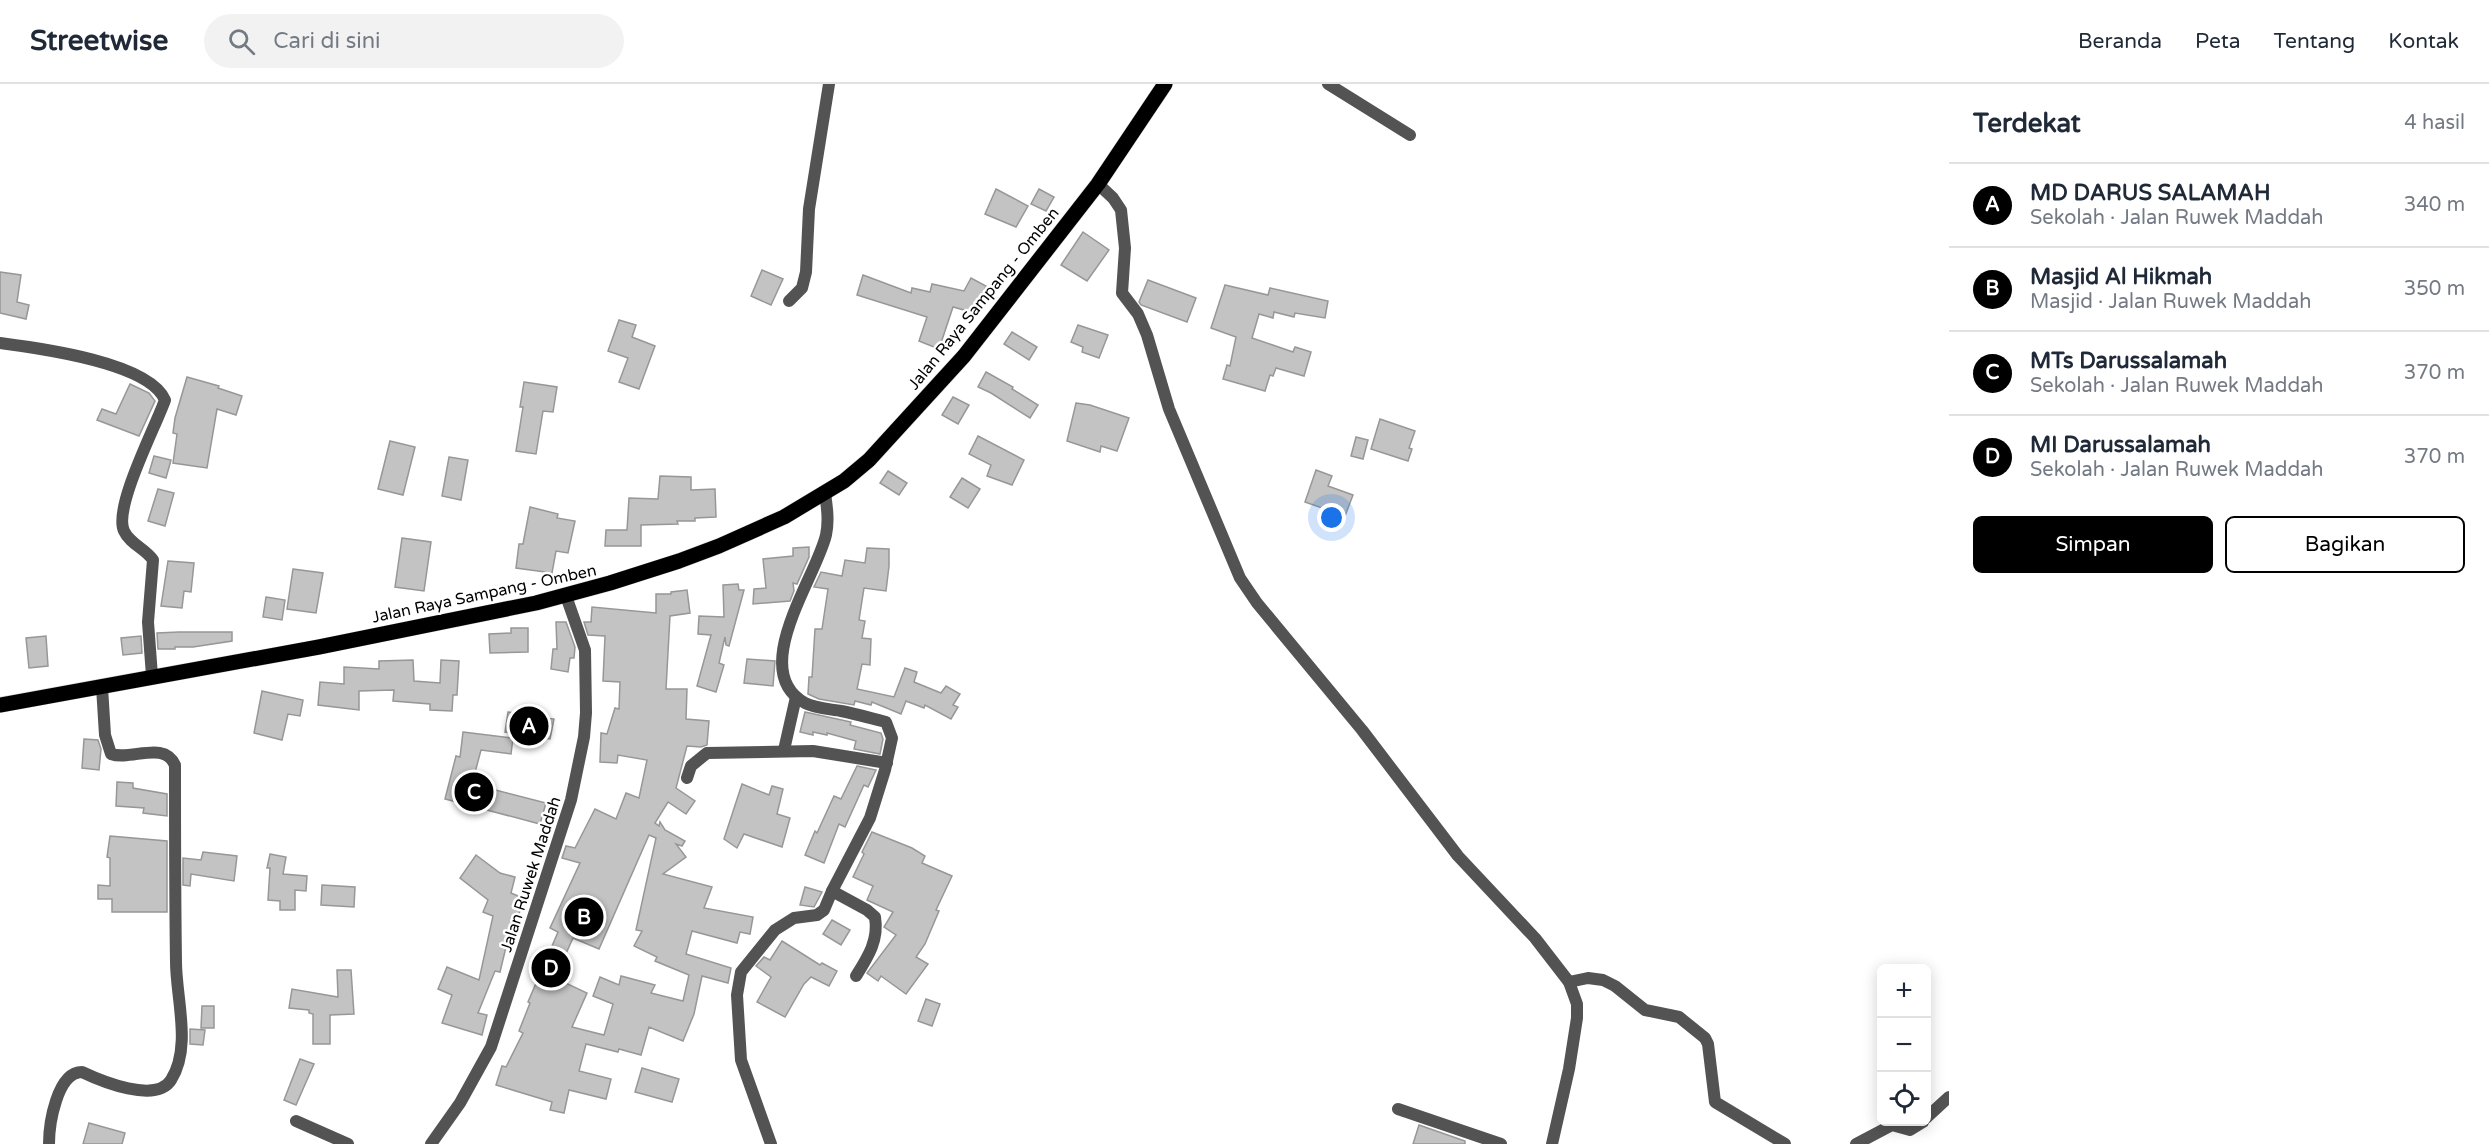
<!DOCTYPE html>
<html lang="id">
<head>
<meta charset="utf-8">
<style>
	body { margin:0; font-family:"Varela Round",sans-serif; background:#f2f2f3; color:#1f2937 }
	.controls { position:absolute; right:18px; bottom:18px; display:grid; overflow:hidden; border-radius:9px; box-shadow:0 3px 15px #0003 }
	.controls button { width:54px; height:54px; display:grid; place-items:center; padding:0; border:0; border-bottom:2px solid #e0e1e3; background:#fff; color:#1f2937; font:30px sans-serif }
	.you { position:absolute; left:1332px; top:434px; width:21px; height:21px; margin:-15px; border:4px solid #fff; border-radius:50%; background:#1a73e8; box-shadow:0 0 0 9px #1a73e833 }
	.badge { display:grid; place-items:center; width:39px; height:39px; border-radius:50%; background:#000; color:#fff; font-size:20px; font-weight:700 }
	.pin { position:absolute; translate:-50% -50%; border:3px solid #fff; box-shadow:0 2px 6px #0006 }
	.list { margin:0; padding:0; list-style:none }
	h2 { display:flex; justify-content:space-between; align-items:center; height:78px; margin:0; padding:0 24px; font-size:26px }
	h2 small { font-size:20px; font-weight:400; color:#747a83 }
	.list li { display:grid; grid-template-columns:39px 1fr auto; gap:18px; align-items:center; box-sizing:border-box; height:84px; padding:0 24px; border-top:2px solid #e0e1e3 }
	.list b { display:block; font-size:22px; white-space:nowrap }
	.list p { margin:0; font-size:20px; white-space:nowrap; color:#747a83 }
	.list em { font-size:20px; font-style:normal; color:#747a83 }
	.actions { display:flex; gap:12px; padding:18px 24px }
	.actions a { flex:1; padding:14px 0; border:2px solid #000; border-radius:9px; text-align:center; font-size:21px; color:#000 }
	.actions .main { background:#000; color:#fff }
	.icon { flex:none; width:33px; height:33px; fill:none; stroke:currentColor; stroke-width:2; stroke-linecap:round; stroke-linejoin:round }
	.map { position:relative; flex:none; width:1949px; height:1060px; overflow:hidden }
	header { display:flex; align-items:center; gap:36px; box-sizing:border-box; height:84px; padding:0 30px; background:#fff; border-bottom:2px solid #e0e1e3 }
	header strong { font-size:28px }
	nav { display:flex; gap:33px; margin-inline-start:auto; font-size:21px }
	.search { width:420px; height:54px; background:#f2f2f3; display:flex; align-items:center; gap:15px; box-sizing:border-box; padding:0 21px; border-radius:33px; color:#747a83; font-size:22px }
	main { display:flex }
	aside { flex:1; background:#fff }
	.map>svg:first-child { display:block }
	.building { fill:#c3c3c3; stroke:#979797; stroke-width:1.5; fill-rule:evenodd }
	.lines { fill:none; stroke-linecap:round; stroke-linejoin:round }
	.primary-casing { stroke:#dbdbdb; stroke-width:16 }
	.minor { stroke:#535353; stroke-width:12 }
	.primary { stroke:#000; stroke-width:15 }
	.labels { text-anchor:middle; stroke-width:5; stroke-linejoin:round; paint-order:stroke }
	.street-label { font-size:16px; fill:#000; stroke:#fff }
</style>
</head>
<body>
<header>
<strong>Streetwise</strong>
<div class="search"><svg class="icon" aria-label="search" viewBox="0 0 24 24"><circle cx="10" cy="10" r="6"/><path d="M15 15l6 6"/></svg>Cari di sini</div>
<nav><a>Beranda</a><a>Peta</a><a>Tentang</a><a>Kontak</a></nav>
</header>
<main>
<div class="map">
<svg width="1949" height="1060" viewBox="0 0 1949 1060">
	<rect width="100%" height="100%" fill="#fff"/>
	<g class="building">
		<path d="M996,105L1028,122L1016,143L985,130Z"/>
		<path d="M1039,105L1054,113L1046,127L1031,120Z"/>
		<path d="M1083,148L1109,166L1087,197L1061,181Z"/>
		<path d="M762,186L783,195L771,221L751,212Z"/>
		<path d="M0,188L21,191L17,218L29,221L26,235L0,229Z"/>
		<path d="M863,191L911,209L912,204L930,208L932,200L964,207L971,194L986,202L975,229L953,223L939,265L919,257L927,233L857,211Z"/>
		<path d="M1148,196L1196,214L1187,238L1141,221L1139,218Z"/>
		<path d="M1225,201L1268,211L1270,204L1328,217L1325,234L1295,229L1294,233L1274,228L1273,234L1259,230L1252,254L1293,268L1295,263L1311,268L1304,292L1276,284L1273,292L1270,291L1265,307L1223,295L1227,281L1230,282L1236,253L1211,244Z"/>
		<path d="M619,236L636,241L632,253L655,262L639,305L619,298L628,274L608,267Z"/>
		<path d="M1078,241L1108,251L1099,274L1082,268L1083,263L1071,258Z"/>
		<path d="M1012,248L1037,263L1029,276L1004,260Z"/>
		<path d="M986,288L1013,303L1012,305L1038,321L1030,334L991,309L978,303Z"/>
		<path d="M187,293L219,302L218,304L242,312L236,331L217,325L207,384L173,379L177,350L173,349L175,334Z"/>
		<path d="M524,298L557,303L553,328L543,327L536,370L516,367L523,323H520Z"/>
		<path d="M130,300L149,309L155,317L139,352L97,336L102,325L116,330Z"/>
		<path d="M953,313L969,321L958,340L942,331Z"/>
		<path d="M1076,319L1090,321L1129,334L1117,367L1101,362L1100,368L1067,357Z"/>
		<path d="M1380,335L1415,347L1409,364L1412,365L1408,377L1371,365Z"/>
		<path d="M978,352L1024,376L1012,401L987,392L991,381L969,370Z"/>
		<path d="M1356,353L1368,356L1363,375L1351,372Z"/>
		<path d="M390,357L415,363L403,411L378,405Z"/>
		<path d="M154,372L171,376L166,394L149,389Z"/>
		<path d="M449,373L468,376L461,416L442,412Z"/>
		<path d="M1316,386L1332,392L1328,402L1353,411L1345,432L1305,418Z"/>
		<path d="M888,387L907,399L899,411L880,399Z"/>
		<path d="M660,392L691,393V406L715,405L716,433L695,434V437H677L678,440L641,441V462H605L606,446H627L629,414L658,415Z"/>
		<path d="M962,394L980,405L968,424L950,413Z"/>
		<path d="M158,405L174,409L165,442L148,437Z"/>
		<path d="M530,423L558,430L557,434L575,437L568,469L556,467L552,489L516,484L519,460H523Z"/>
		<path d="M402,454L431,458L424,507L395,503Z"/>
		<path d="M809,463V473L797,500L793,499L794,507L790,517L753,520L754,505L766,504L763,475L793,472V464Z"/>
		<path d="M867,464L889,465V482L886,507L864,504L859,536L865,537L862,554L871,555L870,581L862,580L857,605L894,613L905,584L917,588L914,598L941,609L946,602L960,610L953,621L958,623L951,635L925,621L924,624L906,617L901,630L872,618L871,621L855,617L854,621L819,615L808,610L809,593H812L815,545H822L828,505L814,503L821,488L842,492L845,476L865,479Z"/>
		<path d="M168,477L194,479L191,508L184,507L182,524L161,522Z"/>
		<path d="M293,485L323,489L316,529L287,525Z"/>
		<path d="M738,500L739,506H744L729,562L726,561L725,553L719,579L724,581L716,608L697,602L711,551L698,550L699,532L724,533L723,501Z"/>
		<path d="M687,506L690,529L670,532L666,605H687L686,635L709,637L707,661L701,663L687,662L676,704L695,717L686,730L668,718L655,739L659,742L660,738L665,746L685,757L682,762L676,760L686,773L663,790L712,803L704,824L753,833L750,850L740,848L737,859L692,847L686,870L731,884L728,899L702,892L694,930L683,957L649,943L641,971L619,965L618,968L586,960L579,987L611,995L606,1015L569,1006L564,1029L550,1026L552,1018L496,1001L502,982L506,983L523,949L519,947L530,919L528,918L558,848L550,844L580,779L562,774L566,762L575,764L595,725L616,735L626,709L639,714L647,676L618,671L617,679L600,678L601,649L607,650L615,624L619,625L620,598L603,597L605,552L588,551L584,538H591L592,523L656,529V510H671V508ZM649,751L656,754L636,846L642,847L634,862L657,873L655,877L689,891L683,917L651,909L655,901L621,892L619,901L600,893L593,912L613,920L604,951L572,943L587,909L555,894L573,854L599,865Z"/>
		<path d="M266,513L285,516L282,536L263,533Z"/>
		<path d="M556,538H566L575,563L574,574H570L568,588L551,585L553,565H557Z"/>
		<path d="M511,544H528V568L490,569L489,550L511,549Z"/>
		<path d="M179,548H232V557L193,563H175V565H158L157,549Z"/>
		<path d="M46,552L48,582L29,584L26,554Z"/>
		<path d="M141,552L142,569L123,571L121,554Z"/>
		<path d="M747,575L775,577L773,602L744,599Z"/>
		<path d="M413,576L414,597L440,599L441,576L459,577L457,611H453L452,627L430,626V620L393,617L394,606L359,607V626L318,621L320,598L344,600V583L379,585V577Z"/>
		<path d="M262,607L303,616L300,632L288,630L282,656L254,649Z"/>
		<path d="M508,628L554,635L550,655L505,648Z"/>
		<path d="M805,628L851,638L850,641L881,649L883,655L880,670L854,665L856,657L827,649V651L813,648V651L800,648Z"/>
		<path d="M463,648L513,654L511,670L481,666L472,700L546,719L540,740L445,715L456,672L460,673Z"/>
		<path d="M84,655L98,656L101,665L99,686L82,684Z"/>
		<path d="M857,682L876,686L868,703L864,701L845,743L839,740L824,779L805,771L815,747L817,749L834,712L841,715Z"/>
		<path d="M117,698L133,699V704L167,710V732L143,729L144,724L116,722Z"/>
		<path d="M742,700L769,711L772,702L783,705L777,730L790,734L782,763L744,750L737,764L724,755Z"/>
		<path d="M872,748L912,764L925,772L922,779L952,792L936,826L939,827L925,860L916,873L928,880L906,910L881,892L878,897L867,889L896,851L884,843L893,828L867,816L873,802L853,793L864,770L862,768Z"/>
		<path d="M110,752L167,757V828H112V815H98V801L110,802V774L107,773Z"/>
		<path d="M203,768L237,772L234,797L191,790L190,802L183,801V774L201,776Z"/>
		<path d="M270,770L286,773L283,790L307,792L306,807L295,806V826H280V817L268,816L270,784H267Z"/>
		<path d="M476,771L500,789L515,793L511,809L525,815L518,832L514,830L500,888L495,887L478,929L487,931L482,951L442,939L452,911L438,905L447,883L479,896L493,832L483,828L488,816L460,794Z"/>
		<path d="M322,801L355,803L354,823L321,821Z"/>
		<path d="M805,803L822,808L814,823L800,821Z"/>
		<path d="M832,836L850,846L841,861L823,850Z"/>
		<path d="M782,857L820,881L822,879L837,887L829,902L811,893L804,900L785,933L757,918L771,893L756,882L764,873L770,876Z"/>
		<path d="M337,886H351L354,930L330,931V960H313V930L309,929V926L289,924L292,905L338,913Z"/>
		<path d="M926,915L940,920L932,942L918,937Z"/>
		<path d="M202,922H214V944H201Z"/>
		<path d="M190,945L205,946L203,961L190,960Z"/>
		<path d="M300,975L314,980L296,1021L284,1016Z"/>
		<path d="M642,984L679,995L672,1018L635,1008Z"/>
		<path d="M89,1039L125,1049L122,1060H83Z"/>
		<path d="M1419,1041L1465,1057V1060H1413Z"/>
	</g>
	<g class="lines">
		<defs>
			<path id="primary" d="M0,621L319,563L536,519L610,499L679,477L719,462L784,433L844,397L869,376L964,272L1098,100L1165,0"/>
		</defs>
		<use href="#primary" class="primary-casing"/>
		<g class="minor">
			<path d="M1328,0L1410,51"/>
			<path d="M1098,100L1113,114L1121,126L1125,164L1122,209L1138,230L1147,251L1169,325L1240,494L1257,519L1362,646L1458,772L1535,854L1569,898L1577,920V934L1569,985L1552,1060"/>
			<path d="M789,217L802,204L806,188L809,125L829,0"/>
			<path d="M0,259C38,264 149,278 165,316C156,342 113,424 124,447C130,460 146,465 153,476L148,538L152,592"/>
			<path d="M784,666L796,613"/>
			<path d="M687,694L691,682L707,669L813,667L887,679"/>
			<path d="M832,807L867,826L875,833C879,856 868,873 856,892"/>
			<path d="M1569,898L1588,894L1603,896L1615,902L1645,926L1679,933L1705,954L1708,960L1715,1018L1785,1060"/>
			<path d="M1398,1025L1501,1060"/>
			<path d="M1926,1034L1949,1013"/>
			<path d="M296,1037L348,1060"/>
			<path d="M49,1060C49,1040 57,988 82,988C101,997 156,1020 171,996C192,963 176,914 176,878C175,812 175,747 175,681C164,656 131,677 111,670L105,651L102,603"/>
			<path d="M431,1060L460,1019L491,963L571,716L584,653L586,629L585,566L566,512"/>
			<path d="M771,1060L741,976L737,911L741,888L775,846L794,834L817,831L824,826L832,807L870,734L885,686L892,654L886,638C871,634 856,630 841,627C830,625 814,624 805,619C747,587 816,494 826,451C829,437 827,423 825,409"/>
			<path d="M1856,1060L1892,1041L1910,1046L1923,1038"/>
		</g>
		<use href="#primary" class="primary"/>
	</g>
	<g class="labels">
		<g class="street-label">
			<text transform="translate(983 214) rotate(-51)" y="6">Jalan Raya Sampang - Omben</text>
			<text transform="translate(484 509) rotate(-12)" y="6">Jalan Raya Sampang - Omben</text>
			<text transform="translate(530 790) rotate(-72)" y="6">Jalan Ruwek Maddah</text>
		</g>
	</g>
</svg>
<div class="controls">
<button>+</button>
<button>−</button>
<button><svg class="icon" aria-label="locate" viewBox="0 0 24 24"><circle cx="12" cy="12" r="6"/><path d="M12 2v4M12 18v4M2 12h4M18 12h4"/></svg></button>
</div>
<div class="you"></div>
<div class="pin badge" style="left:529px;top:642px">A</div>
<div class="pin badge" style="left:584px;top:833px">B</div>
<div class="pin badge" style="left:474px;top:708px">C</div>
<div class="pin badge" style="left:551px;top:884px">D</div>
</div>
<aside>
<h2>Terdekat<small>4 hasil</small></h2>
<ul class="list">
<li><span class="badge">A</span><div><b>MD DARUS SALAMAH</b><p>Sekolah · Jalan Ruwek Maddah</p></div><em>340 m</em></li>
<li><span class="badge">B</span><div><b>Masjid Al Hikmah</b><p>Masjid · Jalan Ruwek Maddah</p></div><em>350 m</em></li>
<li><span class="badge">C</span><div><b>MTs Darussalamah</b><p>Sekolah · Jalan Ruwek Maddah</p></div><em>370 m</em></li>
<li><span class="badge">D</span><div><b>MI Darussalamah</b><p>Sekolah · Jalan Ruwek Maddah</p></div><em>370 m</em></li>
</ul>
<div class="actions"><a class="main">Simpan</a><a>Bagikan</a></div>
</aside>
</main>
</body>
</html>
